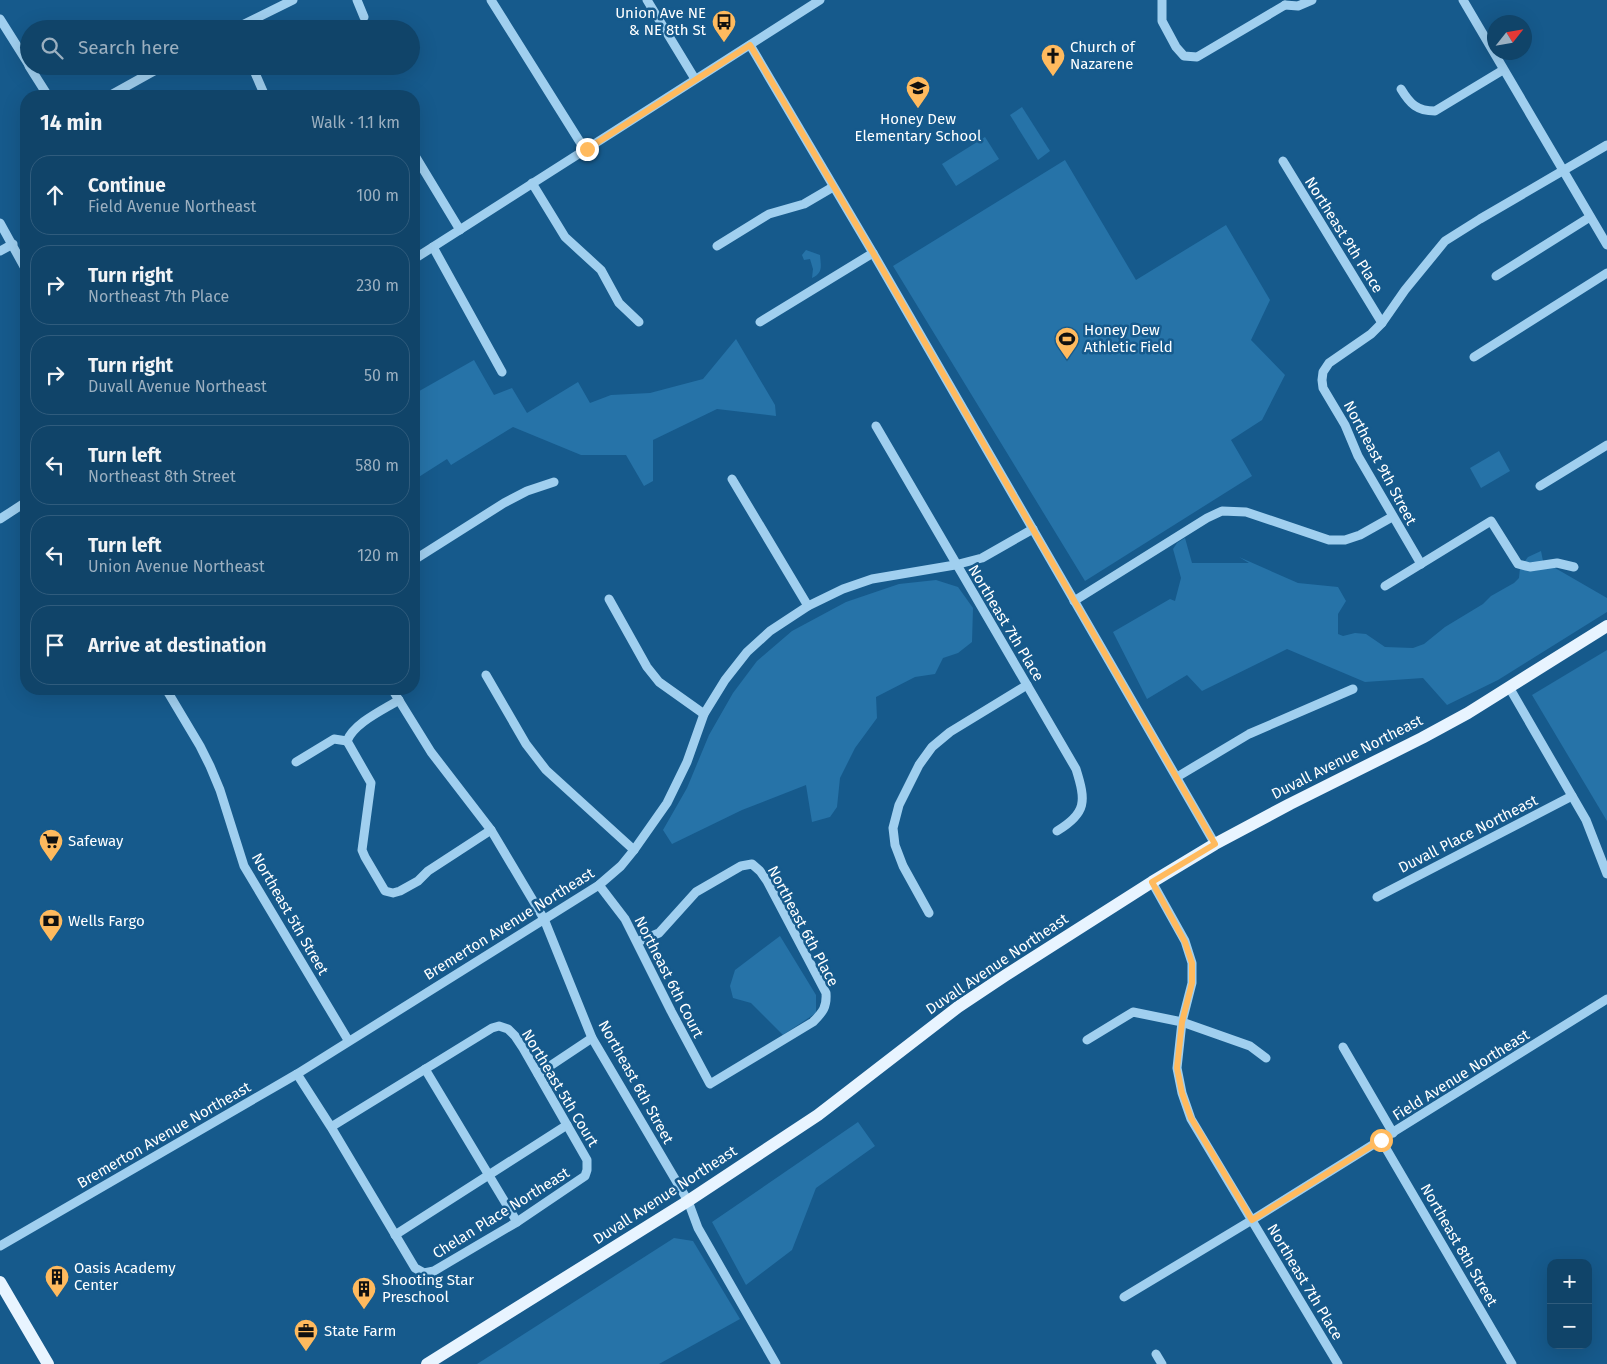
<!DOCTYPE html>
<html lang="en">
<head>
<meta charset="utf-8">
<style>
	body { margin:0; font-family:"Fira Sans",sans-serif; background:#1e4e71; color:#f1f3f6 }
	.controls { position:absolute; right:15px; bottom:15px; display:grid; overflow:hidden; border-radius:10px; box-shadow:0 5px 20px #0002 }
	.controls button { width:45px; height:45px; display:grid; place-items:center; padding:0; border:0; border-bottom:1px solid #305c7d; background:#104469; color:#f1f3f6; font:25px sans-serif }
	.compass { position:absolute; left:1487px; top:15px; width:45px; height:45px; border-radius:50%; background:#104469; box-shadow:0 5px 20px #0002; rotate:59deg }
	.stop { position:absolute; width:15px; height:15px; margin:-11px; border:4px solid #ffba5e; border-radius:50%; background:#fff }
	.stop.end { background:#ffba5e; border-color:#fff; box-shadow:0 1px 5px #0008 }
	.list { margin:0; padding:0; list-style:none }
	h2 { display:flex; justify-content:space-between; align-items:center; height:65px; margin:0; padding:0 20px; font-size:21px }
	h2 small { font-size:16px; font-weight:400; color:#9cb0c0 }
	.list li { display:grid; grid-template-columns:32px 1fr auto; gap:15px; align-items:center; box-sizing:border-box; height:80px; margin:0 10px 10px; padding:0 10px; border:1px solid #305c7d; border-radius:20px }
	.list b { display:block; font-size:19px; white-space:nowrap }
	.list p { margin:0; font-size:16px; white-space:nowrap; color:#9cb0c0 }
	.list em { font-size:16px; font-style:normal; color:#9cb0c0 }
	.icon { flex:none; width:28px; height:28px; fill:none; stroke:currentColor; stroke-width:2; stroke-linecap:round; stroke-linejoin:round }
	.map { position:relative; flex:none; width:1607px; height:1364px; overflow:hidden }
	.search { position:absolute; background:#104469; box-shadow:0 5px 20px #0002; left:20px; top:20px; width:400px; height:55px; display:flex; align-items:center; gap:12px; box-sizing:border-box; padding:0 18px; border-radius:28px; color:#9cb0c0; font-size:19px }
	.panel { position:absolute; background:#104469; box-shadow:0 5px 20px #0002; left:20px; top:90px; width:400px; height:605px; border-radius:20px }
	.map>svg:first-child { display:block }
	.green { fill:#2673a8 }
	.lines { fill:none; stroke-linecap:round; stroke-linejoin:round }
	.minor { stroke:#a0cfef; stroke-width:9 }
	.major { stroke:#e8f4ff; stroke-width:12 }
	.route { stroke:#ffba5e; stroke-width:6 }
	.labels { text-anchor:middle; stroke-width:5; stroke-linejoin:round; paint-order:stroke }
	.poi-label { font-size:15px; fill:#fff; stroke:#165a8c; text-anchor:start }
	.street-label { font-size:15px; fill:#fff; stroke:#165a8c }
</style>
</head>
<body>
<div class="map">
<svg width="1607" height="1364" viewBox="0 0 1607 1364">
	<rect width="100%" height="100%" fill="#165a8c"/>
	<g class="green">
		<path d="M1022,107L1050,151L1038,160L1010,115Z"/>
		<path d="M985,137L999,159L956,186L942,164Z"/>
		<path d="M1065,160L1136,280L1226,225L1270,300L1251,340L1285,375L1262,420L1231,440L1252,476L1085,581L893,266Z"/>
		<path d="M806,250L820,255C821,267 823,273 812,278L813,269L810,259L804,260L802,255Z"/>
		<path d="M736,339L775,405L776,416L717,409L653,440V481L644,486L626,455H581L513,427L451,465L447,459L414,480V394L474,360L494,395L512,388L527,413L578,382L590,403L611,395L650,393L703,379Z"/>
		<path d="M1499,451L1510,471L1481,488L1470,468Z"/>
		<path d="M1185,538L1192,563H1249L1239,557L1298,583L1338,587L1346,601L1338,614V634L1343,636L1355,633L1366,634L1385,647L1413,648L1424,644L1445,627L1483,604L1491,596L1514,583L1519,578L1520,568L1528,557L1541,551L1543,561L1607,598V612L1498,680L1447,705L1423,678L1365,682L1287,649L1202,691L1187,675L1147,699L1113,632L1170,599L1175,601L1181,578L1173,549L1177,543Z"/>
		<path d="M936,580L958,587L973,608L972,642L958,653L943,658L935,674L915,677L876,697L877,718L855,748L840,778L837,807L830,817L812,822L806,785L742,810L672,844L663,830L687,788L709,735L733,693L757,661L792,631L846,602L899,584Z"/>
		<path d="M1607,650V821L1532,695Z"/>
		<path d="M780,936L816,995V1013L783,1035L751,1003L733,998L730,986L735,970Z"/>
		<path d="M858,1122L875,1146L816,1188L792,1250L746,1285L712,1222Z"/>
		<path d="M674,1238L693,1241L740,1319L659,1364H477Z"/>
	</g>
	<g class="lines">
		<g class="minor">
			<path d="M357,0L364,17"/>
			<path d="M491,0L585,150"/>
			<path d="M647,0L695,79"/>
			<path d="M1162,0V21L1176,47L1184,56L1197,57L1285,5"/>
			<path d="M1463,0L1607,245"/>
			<path d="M1285,5L1298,6L1312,0"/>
			<path d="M0,19L29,65"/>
			<path d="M234,29L293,0"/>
			<path d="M750,45L873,253L1215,844"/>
			<path d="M29,66L48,96"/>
			<path d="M252,66L265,96"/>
			<path d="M1401,89C1410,104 1417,111 1435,111L1503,70"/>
			<path d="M109,96L163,66"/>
			<path d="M414,126V123"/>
			<path d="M414,154L460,230"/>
			<path d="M1283,161L1382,323"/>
			<path d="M532,183L565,237L601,270L619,303L639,322"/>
			<path d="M0,223L26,270"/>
			<path d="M717,246L769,214L804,204L833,187"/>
			<path d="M433,247L502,372"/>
			<path d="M0,251L13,244"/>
			<path d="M414,259L820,0"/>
			<path d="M1496,276L1590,217"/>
			<path d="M760,322L873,253"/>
			<path d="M1474,357L1607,273"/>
			<path d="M876,426L1076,769C1086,801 1087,813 1057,831"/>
			<path d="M732,479L808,606"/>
			<path d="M1540,486L1607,445"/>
			<path d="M0,519L26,502"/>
			<path d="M414,560L504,503L527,491L554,482"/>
			<path d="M1421,564L1358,456L1345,425L1323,388L1322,380L1323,372L1329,363L1371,334L1382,323L1405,290L1445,241L1480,219L1607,145"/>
			<path d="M1385,586L1491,521L1518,564L1530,567L1557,563L1574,567"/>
			<path d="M609,599L647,667L659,682L704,714"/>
			<path d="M1074,601L1207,518L1222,511L1246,512L1329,540H1345L1360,535L1392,517"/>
			<path d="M486,675L526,744L546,770L634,850"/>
			<path d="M1509,687L1586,820L1607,874"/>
			<path d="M166,689L200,746L210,766L220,790L244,866L348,1040"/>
			<path d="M392,689L431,752L491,830L544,919L592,1038L688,1201L698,1228L776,1364"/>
			<path d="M347,741L371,783L362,850L365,857L385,891L393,893L400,891L418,881L428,871L491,830"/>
			<path d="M296,762L334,739L347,741C354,723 383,710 399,700"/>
			<path d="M1177,777L1249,734L1353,689"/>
			<path d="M1152,882L1185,941L1192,963V983L1182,1022L1177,1068L1182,1093L1191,1119L1338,1364"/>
			<path d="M599,885L625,919L671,1011L710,1084L813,1022C823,1012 827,1007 826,993L767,881L760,871L752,864L741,866L696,892L659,933L637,942"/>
			<path d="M1377,897L1572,796"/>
			<path d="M929,913L903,866L895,845L893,828L899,805L919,765L932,747L950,732L1027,685"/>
			<path d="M1087,1040L1133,1012L1182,1022L1250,1046L1266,1058"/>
			<path d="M1343,1047L1393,1133"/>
			<path d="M425,1069L517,1222"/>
			<path d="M297,1074L331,1127L415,1268L424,1273L434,1271L517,1222L585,1176L587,1170V1160L523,1048L515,1036L508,1029L499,1026L492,1028L331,1127"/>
			<path d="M538,1074L592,1038"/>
			<path d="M1381,1140L1512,1364"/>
			<path d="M395,1235L567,1125"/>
			<path d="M0,1246L297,1074L599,885L621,866L634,850L667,803L687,762L704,714L725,680L747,652L770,631L808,606L843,589L872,579L955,565L982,558L1033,529"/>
			<path d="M1124,1297L1252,1220L1607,999"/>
			<path d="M1156,1354L1162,1364"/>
		</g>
		<g class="major">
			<path d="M0,1282L48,1364"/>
			<path d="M427,1364L688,1201L818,1115L958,1007L1006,975L1152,882L1215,844L1290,804L1422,738L1468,713L1607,626"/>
		</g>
	</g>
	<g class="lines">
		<path class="route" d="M587,149L750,45L873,253L1215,844L1152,882L1185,942L1192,963V983L1182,1022L1177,1068L1182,1093L1191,1118L1252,1220L1381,1140"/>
	</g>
	<defs>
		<symbol id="bus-pin" viewBox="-11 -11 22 30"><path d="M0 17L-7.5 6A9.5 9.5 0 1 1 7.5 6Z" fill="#ffba5e" stroke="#165a8c"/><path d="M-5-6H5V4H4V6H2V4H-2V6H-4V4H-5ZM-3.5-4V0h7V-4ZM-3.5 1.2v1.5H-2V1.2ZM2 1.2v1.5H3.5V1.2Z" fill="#111"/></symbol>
		<symbol id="church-pin" viewBox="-11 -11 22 30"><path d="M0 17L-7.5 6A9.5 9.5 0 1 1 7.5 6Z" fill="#ffba5e" stroke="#165a8c"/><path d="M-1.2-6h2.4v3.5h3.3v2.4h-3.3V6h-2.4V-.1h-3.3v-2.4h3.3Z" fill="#111"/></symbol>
		<symbol id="school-pin" viewBox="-11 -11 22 30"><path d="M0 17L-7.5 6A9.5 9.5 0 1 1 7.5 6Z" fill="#ffba5e" stroke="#165a8c"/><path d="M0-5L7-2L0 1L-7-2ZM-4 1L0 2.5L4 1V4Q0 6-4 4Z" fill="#111"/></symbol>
		<symbol id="stadium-pin" viewBox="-11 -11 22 30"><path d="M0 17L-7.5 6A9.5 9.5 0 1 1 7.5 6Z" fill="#ffba5e" stroke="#165a8c"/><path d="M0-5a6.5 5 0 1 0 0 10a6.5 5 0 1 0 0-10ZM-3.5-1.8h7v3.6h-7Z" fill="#111"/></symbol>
		<symbol id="supermarket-pin" viewBox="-11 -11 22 30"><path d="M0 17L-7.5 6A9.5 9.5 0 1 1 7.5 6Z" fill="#ffba5e" stroke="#165a8c"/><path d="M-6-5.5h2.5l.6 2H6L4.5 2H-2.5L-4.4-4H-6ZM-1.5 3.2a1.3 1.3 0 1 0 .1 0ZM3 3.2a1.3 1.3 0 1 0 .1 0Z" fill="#111"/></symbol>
		<symbol id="bank-pin" viewBox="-11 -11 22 30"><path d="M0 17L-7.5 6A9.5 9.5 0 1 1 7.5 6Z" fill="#ffba5e" stroke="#165a8c"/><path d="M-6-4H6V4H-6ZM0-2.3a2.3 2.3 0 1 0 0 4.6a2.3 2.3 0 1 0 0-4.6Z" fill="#111"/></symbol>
		<symbol id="building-pin" viewBox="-11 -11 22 30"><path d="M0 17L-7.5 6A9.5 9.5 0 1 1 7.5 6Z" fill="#ffba5e" stroke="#165a8c"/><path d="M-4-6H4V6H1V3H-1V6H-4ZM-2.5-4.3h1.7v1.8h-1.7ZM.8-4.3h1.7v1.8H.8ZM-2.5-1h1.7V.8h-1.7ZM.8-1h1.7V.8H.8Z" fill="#111"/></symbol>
		<symbol id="office-pin" viewBox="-11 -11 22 30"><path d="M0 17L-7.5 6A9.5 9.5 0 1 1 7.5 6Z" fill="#ffba5e" stroke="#165a8c"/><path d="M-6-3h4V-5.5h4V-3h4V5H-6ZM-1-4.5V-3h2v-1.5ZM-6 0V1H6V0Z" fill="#111"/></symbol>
	</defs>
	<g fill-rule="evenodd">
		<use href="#bus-pin" x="710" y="8" width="28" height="38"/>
		<use href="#church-pin" x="1039" y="42" width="28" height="38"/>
		<use href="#school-pin" x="904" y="74" width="28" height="38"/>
		<use href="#stadium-pin" x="1053" y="325" width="28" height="38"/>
		<use href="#supermarket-pin" x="37" y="827" width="28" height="38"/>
		<use href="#bank-pin" x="37" y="907" width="28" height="38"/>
		<use href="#building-pin" x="43" y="1263" width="28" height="38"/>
		<use href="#building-pin" x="350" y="1275" width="28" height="38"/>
		<use href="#office-pin" x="292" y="1317" width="28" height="38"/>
	</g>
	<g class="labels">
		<g class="poi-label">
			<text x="706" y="18" text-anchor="end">Union Ave NE<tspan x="706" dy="17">&amp; NE 8th St</tspan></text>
			<text x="1070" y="52">Church of<tspan x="1070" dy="17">Nazarene</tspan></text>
			<text x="918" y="124" text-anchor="middle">Honey Dew<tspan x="918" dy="17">Elementary School</tspan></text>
			<text x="1084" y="335">Honey Dew<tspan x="1084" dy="17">Athletic Field</tspan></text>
			<text x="68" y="846">Safeway</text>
			<text x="68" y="926">Wells Fargo</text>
			<text x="74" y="1273">Oasis Academy<tspan x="74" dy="17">Center</tspan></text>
			<text x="382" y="1285">Shooting Star<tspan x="382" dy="17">Preschool</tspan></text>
			<text x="324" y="1336">State Farm</text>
		</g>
		<g class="street-label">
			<text transform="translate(1344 235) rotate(58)" y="5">Northeast 9th Place</text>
			<text transform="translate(1380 463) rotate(62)" y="5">Northeast 9th Street</text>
			<text transform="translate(1006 623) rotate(59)" y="5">Northeast 7th Place</text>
			<text transform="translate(1347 757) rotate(-27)" y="5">Duvall Avenue Northeast</text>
			<text transform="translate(1468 834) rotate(-27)" y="5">Duvall Place Northeast</text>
			<text transform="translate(290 914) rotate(60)" y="5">Northeast 5th Street</text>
			<text transform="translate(509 924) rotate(-32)" y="5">Bremerton Avenue Northeast</text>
			<text transform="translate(803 926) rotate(62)" y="5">Northeast 6th Place</text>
			<text transform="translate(997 964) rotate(-34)" y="5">Duvall Avenue Northeast</text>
			<text transform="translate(669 977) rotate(63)" y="5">Northeast 6th Court</text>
			<text transform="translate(1461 1075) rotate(-32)" y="5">Field Avenue Northeast</text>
			<text transform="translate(636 1082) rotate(61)" y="5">Northeast 6th Street</text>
			<text transform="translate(560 1088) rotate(59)" y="5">Northeast 5th Court</text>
			<text transform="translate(164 1135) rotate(-30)" y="5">Bremerton Avenue Northeast</text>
			<text transform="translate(665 1195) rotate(-33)" y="5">Duvall Avenue Northeast</text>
			<text transform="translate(501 1213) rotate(-32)" y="5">Chelan Place Northeast</text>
			<text transform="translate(1459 1245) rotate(60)" y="5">Northeast 8th Street</text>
			<text transform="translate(1305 1282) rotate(59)" y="5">Northeast 7th Place</text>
		</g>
	</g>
</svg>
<div class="controls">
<button>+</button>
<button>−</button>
</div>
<svg class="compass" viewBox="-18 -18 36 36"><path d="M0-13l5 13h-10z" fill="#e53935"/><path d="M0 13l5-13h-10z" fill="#9cb0c0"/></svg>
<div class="stop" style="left:1381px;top:1140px"></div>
<div class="stop end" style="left:587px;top:149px"></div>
<div class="search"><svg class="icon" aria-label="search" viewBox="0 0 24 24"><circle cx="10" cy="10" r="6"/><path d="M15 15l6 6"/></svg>Search here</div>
<section class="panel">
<h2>14 min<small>Walk · 1.1 km</small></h2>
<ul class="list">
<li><svg class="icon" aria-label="ahead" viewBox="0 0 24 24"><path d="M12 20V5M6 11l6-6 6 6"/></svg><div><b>Continue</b><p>Field Avenue Northeast</p></div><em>100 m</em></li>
<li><svg class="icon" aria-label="right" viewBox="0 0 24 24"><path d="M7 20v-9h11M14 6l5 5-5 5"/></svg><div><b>Turn right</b><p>Northeast 7th Place</p></div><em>230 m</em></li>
<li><svg class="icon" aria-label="right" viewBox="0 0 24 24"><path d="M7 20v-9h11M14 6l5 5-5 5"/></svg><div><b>Turn right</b><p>Duvall Avenue Northeast</p></div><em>50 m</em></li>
<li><svg class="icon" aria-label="left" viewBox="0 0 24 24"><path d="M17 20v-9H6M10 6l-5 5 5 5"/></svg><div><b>Turn left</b><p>Northeast 8th Street</p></div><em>580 m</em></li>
<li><svg class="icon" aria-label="left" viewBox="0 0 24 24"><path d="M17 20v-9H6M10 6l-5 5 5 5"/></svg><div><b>Turn left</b><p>Union Avenue Northeast</p></div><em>120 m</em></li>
<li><svg class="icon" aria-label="arrive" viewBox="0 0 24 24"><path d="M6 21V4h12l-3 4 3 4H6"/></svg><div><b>Arrive at destination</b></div></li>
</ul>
</section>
</div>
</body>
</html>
